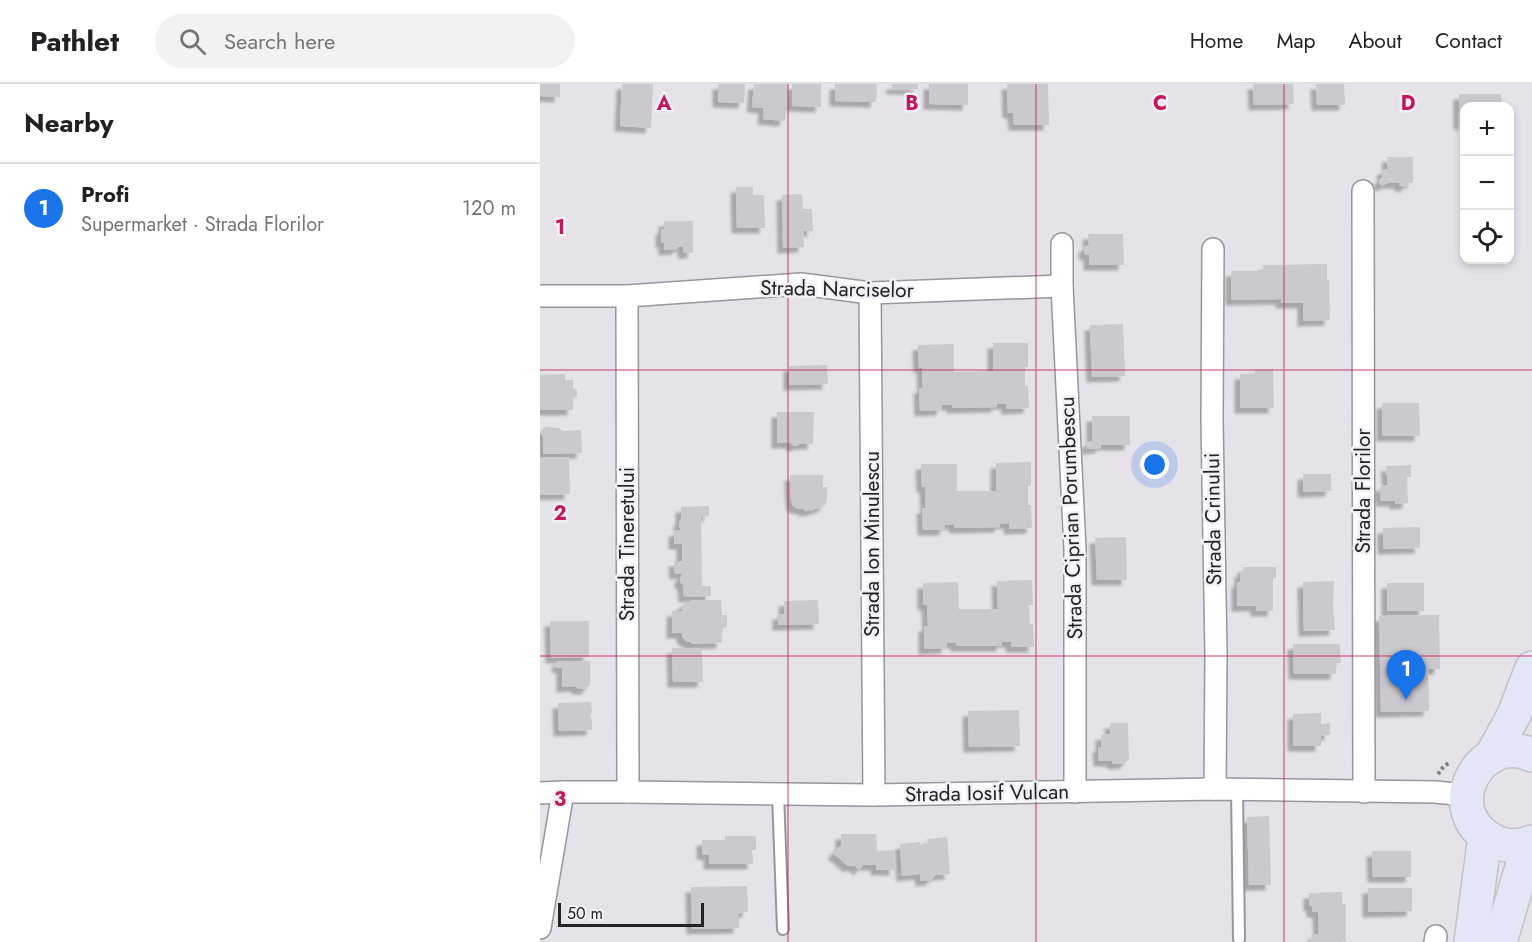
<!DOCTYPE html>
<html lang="en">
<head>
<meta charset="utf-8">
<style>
	body { margin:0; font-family:Jost,sans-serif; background:#f2f2f2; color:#202124 }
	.controls { position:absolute; right:18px; top:18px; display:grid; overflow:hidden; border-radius:12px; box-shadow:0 3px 9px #0003 }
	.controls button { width:54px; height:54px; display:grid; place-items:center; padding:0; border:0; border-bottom:2px solid #e0e0e0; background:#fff; color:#202124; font:30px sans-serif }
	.scale { position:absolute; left:18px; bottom:15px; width:146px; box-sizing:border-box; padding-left:6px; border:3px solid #242225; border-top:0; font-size:16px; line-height:21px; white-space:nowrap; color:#242225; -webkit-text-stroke:4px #f3eff7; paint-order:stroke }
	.you { position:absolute; left:615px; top:381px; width:21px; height:21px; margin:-15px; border:4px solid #fff; border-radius:50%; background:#1a73e8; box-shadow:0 0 0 9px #1a73e833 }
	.badge { display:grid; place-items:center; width:39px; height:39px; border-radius:50%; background:#1a73e8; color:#fff; font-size:20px; font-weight:700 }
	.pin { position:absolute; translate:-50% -50px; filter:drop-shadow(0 2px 3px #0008) }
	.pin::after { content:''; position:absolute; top:32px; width:21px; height:18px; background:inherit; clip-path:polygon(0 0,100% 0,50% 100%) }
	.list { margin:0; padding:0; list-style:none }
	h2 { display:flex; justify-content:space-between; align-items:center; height:78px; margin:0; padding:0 24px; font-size:26px }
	h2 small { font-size:20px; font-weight:400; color:#757577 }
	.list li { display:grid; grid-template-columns:39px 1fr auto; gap:18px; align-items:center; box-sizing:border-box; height:90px; padding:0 24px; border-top:2px solid #e0e0e0 }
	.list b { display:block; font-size:22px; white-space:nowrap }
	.list p { margin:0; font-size:20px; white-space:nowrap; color:#757577 }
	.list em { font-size:20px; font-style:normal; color:#757577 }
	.icon { flex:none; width:33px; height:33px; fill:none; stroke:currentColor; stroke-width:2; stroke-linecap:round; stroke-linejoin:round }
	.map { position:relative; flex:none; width:992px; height:858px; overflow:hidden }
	header { display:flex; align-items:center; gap:36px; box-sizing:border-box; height:84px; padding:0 30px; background:#fff; border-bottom:2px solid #e0e0e0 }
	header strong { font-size:28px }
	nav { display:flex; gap:33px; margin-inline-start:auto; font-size:21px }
	.search { width:420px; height:54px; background:#f2f2f2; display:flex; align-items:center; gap:15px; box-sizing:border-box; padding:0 21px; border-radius:33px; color:#757577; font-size:22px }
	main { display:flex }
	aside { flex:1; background:#fff }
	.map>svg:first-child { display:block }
	.building { fill:#ccc8cf; filter:url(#shadow) }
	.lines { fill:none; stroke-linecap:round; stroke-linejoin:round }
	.lane-casing { stroke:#99959c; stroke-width:14 }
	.street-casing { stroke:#99959c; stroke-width:24 }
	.primary-casing { stroke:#c2c1c2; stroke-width:36 }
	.path { stroke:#7f7c81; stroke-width:4; stroke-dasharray:3 3; stroke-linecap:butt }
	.lane { stroke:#fff; stroke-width:10 }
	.street { stroke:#fff; stroke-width:21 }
	.primary { stroke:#e3e6f4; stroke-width:33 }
	.grid { fill:none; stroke:#c2185b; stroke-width:1.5; stroke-opacity:0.55 }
	.labels { text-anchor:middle; stroke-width:5; stroke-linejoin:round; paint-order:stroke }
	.street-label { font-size:21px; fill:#242225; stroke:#f3eff7 }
	.grid-label { font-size:20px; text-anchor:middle; font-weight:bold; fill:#c2185b; stroke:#f3eff7; stroke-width:5; stroke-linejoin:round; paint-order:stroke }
</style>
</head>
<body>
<header>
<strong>Pathlet</strong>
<div class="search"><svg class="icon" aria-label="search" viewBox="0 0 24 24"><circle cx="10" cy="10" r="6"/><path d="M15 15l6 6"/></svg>Search here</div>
<nav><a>Home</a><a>Map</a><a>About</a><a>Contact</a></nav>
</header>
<main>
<aside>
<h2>Nearby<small></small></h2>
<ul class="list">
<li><span class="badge">1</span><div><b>Profi</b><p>Supermarket · Strada Florilor</p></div><em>120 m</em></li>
</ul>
</aside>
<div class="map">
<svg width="992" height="858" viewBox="0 0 992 858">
	<defs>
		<filter id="shadow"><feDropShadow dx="-5.5" dy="5.5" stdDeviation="1.5" flood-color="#0004"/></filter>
	</defs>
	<rect width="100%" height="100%" fill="#e6e2e9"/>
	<g class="building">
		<path d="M0,0H20V13L0,12Z"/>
		<path d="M82,0H113L111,44L80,42Z"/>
		<path d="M178,0H205L204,19L178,18Z"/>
		<path d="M214,0H248L245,37L223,35L224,24L212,23Z"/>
		<path d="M252,0H281V23L252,22Z"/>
		<path d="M295,0H337L336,18L295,17Z"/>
		<rect x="352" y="0" width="26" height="5"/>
		<path d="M389,0H428V21L389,20Z"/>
		<path d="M467,0H508L509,41H474L473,29H468Z"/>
		<path d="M713,0H753L754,20L714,21Z"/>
		<path d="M776,0H804L805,21H777Z"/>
		<path d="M919,10H961L962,22H924V40H919Z"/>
		<path d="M847,73H873V99H867V103L862,102L859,101L860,99H848L842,102L839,99L840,95L843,93L842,86L843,85H848Z"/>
		<path d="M196,103H213V111H224L225,144H197Z"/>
		<path d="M262,110L263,125H272L273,147H263L264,163L243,164L242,111Z"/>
		<path d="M124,137H153V169H143V162L138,163V165L124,166V158L121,159V145H124Z"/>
		<path d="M548,150H583L584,181H549V171H546L544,169V163L549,161Z"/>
		<path d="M787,180V196H789L790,236L763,237V219H741V215L691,216V187H723V181Z"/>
		<path d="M583,240L585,292L552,293L550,241Z"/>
		<path d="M453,259H488V283H485V302L488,301L489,324L467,325L466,320H457V323L412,324V321H402V326L380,327L379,304H383L382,283L379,284L378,261L414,260V288L453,287Z"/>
		<path d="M287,281L288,300L249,301V282Z"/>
		<path d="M715,285H733L734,324H700V290H715Z"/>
		<path d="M25,290V296H33V304L37,306V312L33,315V326H0V291Z"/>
		<path d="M842,319H879L880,352H842Z"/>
		<path d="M237,328H274L273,360H259L257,362H253L251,359H237Z"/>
		<path d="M552,332H590V361H561V364L547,365V358L552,357Z"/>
		<path d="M7,343L19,344L23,347L41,346L42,369L3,370V353L1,348L3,344Z"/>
		<path d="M29,373L30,410L0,411V374Z"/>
		<path d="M491,378V402H488V421H491L492,444L469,445V439L460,440V443L415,444L414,440L405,441V446H383L382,424H386L385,403H382L381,380H417V407H456V379Z"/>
		<path d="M871,381V393H867L868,419L855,420V417H841L840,402L848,401L846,382Z"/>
		<path d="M763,390H791V407L763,408Z"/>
		<path d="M250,391H283V403H287V416L285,421L280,424L274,425V426L264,427V425L256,424L253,422L251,416Z"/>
		<path d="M169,422V432L161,433L162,502H171V512L144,513L143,501L140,498V494L143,489L135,490L134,477H142V460H134V447L141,446L139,442V438L141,435V423Z"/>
		<path d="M880,443V464L843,465V444Z"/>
		<path d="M586,453L587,496H557L555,454Z"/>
		<path d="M703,483H736V494H733V527H716V522H697V498H700V487L703,488Z"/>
		<path d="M492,496L493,521H489L490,540H493L494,563H471V558H462V562H416V559H407V564L384,565V542H388L387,521H383V499L418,498L419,525H458L457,497Z"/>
		<path d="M794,497L793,522L795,546L764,547L763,498Z"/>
		<rect x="847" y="499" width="37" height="28"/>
		<path d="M152,516H181L182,531H187V543L182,544V559L152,560L150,558L146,557L142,553V549H132V527H142V522L146,518H150Z"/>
		<path d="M278,516L279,540L238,541V530H244V517Z"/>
		<path d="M899,531L900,585H888L889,627L841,628L839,532Z"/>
		<path d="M10,537H49V573L11,574Z"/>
		<path d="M753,560H800L801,579H796V590H754Z"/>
		<path d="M132,564H162L163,598H133Z"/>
		<path d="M17,577H50V602H48L47,605H38L36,602L22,603V584H18Z"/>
		<path d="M51,618L52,628L50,633L52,636V646L19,647L18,619Z"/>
		<path d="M479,626L480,662L429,663L428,627Z"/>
		<path d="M781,629V640L790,639V651L781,652V662H753V630Z"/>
		<path d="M570,639H588L589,676L586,677V679L577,680L572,679V677H559L558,663H561V651L570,650Z"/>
		<path d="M729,732L731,801H709L707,733Z"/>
		<path d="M301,750H336L337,767L354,766L355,786H336V781H323L319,786L315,782H308L293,769L301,761Z"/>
		<path d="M185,752H216V766H212L213,780H169V771L162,770V756H185Z"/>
		<path d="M407,753L410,790L396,791L391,796L381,797L380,790L362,792L360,760L380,758V761L388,760L387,755Z"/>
		<path d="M832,767H871V793H833Z"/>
		<path d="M207,802L208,828L199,829V844L152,845L151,803Z"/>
		<path d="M828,804H872V827L828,828Z"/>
		<path d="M802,808V820H806V857H803V858H770V856H773V850H779L778,828H772V822H769V809Z"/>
	</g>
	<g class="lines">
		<defs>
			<g id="lane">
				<path d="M697,705L699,855"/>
				<path d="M238,710L243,845"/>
			</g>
			<g id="street">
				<path d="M823,107L824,708"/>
				<path d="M522,160V202L535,465V708"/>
				<path d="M673,165L672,335L676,571L675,705"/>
				<path d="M330,209L334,711"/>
				<path d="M0,212H87L261,200L330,209L522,202"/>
				<path d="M87,212L88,708"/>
				<path d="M0,709L23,708H88L334,711L675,705L895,708L926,711"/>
				<path d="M0,844L23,708"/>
				<path d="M895,858L896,852"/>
			</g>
			<g id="primary">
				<path d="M992,671C939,647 898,727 952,756C964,763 979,763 992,758"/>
				<path d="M951,673L974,631L992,584"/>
				<path d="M931,858L945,752"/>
				<path d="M960,858L989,759"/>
			</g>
		</defs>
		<use href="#lane" class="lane-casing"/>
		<use href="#street" class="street-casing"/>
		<use href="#primary" class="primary-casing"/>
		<path class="path" d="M898,690L904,682L909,679"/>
		<use href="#lane" class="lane"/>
		<use href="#street" class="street"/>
		<use href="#primary" class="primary"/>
	</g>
	<path class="grid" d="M248,0V858M496,0V858M744,0V858M0,286H992M0,572H992"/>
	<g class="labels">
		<g class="street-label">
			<text transform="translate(297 205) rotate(1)" y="7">Strada Narciselor</text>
			<text transform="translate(823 407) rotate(-90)" y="7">Strada Florilor</text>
			<text transform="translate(531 434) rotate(-92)" y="7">Strada Ciprian Porumbescu</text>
			<text transform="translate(673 435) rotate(-91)" y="7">Strada Crinului</text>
			<text transform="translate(87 460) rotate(-90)" y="7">Strada Tineretului</text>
			<text transform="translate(332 460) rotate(-90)" y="7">Strada Ion Minulescu</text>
			<text transform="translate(447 709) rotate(-1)" y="7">Strada Iosif Vulcan</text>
		</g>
	</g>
	<g class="grid-label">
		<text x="124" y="26">A</text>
		<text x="372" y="26">B</text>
		<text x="620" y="26">C</text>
		<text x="868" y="26">D</text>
		<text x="20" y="150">1</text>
		<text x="20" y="436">2</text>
		<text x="20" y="722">3</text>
	</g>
</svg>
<div class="controls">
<button>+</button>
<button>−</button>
<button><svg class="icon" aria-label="locate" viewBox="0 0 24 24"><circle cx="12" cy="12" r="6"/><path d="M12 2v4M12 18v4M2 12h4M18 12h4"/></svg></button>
</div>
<div class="scale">50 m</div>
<div class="you"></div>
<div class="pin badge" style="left:866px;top:616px">1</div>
</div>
</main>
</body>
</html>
